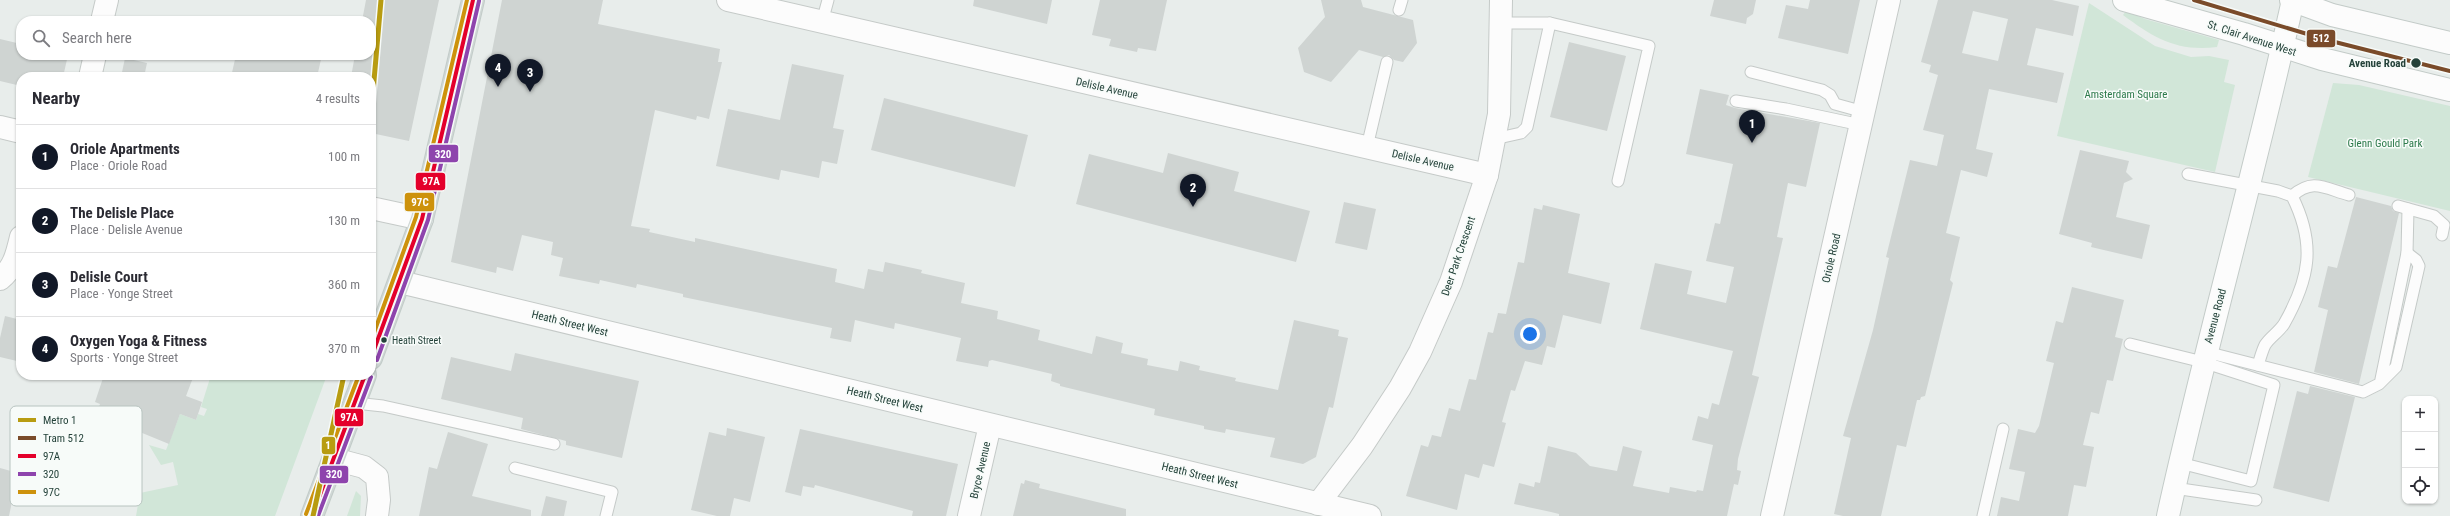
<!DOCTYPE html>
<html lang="en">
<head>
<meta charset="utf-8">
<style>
	body { margin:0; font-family:"Roboto Condensed",sans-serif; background:#f2f2f3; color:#2b2b33 }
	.controls { position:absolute; right:12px; bottom:12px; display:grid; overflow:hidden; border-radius:8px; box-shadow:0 1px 3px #0004 }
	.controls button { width:36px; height:36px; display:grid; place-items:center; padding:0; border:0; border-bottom:1px solid #e1e1e2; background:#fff; color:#2b2b33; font:20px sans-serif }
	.you { position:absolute; left:1530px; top:334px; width:14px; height:14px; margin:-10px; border:3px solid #fff; border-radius:50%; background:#1a73e8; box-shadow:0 0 0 6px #1a73e833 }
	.badge { display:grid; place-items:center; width:26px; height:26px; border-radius:50%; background:#111827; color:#fff; font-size:13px; font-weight:700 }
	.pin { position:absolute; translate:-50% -33px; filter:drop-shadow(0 1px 2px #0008) }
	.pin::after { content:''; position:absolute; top:21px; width:14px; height:12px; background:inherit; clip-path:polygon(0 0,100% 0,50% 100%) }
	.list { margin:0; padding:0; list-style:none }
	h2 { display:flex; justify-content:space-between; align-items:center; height:52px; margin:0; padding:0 16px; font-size:17px }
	h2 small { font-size:13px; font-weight:400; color:#7c7c81 }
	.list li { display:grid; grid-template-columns:26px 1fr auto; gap:12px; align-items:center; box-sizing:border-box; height:64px; padding:0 16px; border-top:1px solid #e1e1e2 }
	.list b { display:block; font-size:15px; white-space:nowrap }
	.list p { margin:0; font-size:13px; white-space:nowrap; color:#7c7c81 }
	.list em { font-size:13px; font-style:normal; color:#7c7c81 }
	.icon { flex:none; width:22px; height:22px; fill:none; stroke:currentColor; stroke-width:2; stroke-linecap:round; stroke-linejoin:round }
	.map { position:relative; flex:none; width:2450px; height:516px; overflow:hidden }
	.search { position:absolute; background:#fff; box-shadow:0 1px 3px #0004; left:16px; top:16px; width:360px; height:44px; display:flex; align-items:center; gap:10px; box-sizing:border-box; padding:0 14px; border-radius:16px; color:#7c7c81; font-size:15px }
	.panel { position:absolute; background:#fff; box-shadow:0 1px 3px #0004; left:16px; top:72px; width:360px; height:308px; border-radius:16px }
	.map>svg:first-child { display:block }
	.green { fill:#d1e6d8 }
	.building { fill:#cfd4d2; fill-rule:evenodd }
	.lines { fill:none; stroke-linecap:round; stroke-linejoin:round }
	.lane-casing { stroke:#c5cac8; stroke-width:13 }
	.street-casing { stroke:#c5cac8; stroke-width:24 }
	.secondary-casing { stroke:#c3cbc8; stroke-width:24 }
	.primary-casing { stroke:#c3ccc9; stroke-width:24 }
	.lane { stroke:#fcfcfc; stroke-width:11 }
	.street { stroke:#fcfcfc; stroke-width:22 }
	.secondary { stroke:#fcfcfc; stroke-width:22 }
	.primary { stroke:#cfd7d5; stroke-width:22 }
	.bus-1-casing { stroke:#f7fbf9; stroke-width:7 }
	.bus-2-casing { stroke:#f7fbf9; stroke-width:7 }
	.bus-3-casing { stroke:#f7fbf9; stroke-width:7 }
	.bus-1 { stroke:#e4002b; stroke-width:4 }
	.bus-2 { stroke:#8e44ad; stroke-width:4 }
	.bus-3 { stroke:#cd920c; stroke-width:4 }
	.tram-1-casing { stroke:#f7fbf9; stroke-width:7 }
	.tram-1 { stroke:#7a4b2a; stroke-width:4 }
	.metro-1-casing { stroke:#f7fbf9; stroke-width:8 }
	.metro-1 { stroke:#b89c11; stroke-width:5 }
	.stop-dot { fill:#24423a; stroke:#f7fbf9; stroke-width:1.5 }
	.labels { text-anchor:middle; stroke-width:3; stroke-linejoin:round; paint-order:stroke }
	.bus-label { font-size:10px; fill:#24423a; stroke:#f7fbf9; text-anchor:start }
	.street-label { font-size:11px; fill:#24423a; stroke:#f7fbf9 }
	.stop-label { font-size:11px; font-weight:bold; fill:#24423a; stroke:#f7fbf9; text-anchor:end }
	.park-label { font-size:11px; fill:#2d7a4b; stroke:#f7fbf9 }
	.key { fill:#f7fbf9; stroke:#b8c4c0; stroke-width:1 }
	.key-label { font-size:11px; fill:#24423a }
	.line-badge { stroke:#f7fbf9; stroke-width:1.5 }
	.badge-label { font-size:11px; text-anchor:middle; font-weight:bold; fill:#fff }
</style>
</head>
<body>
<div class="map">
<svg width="2450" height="516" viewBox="0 0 2450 516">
	<rect width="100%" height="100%" fill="#e8edeb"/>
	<g class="green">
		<path d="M2089,3L2155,46L2191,57L2209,56L2229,60L2224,82L2235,85L2215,172L2057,136Z"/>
		<path d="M2126,11L2145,19L2219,40L2217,47C2177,52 2154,38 2123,15Z"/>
		<path d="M2333,83L2359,85L2450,106V211L2308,177Z"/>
		<path d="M211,375H327L275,516H136L140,493L178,485L173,462L161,465L149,445L166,450L180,414L196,420L198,414L204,416L207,409L201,407Z"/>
		<path d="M356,491L361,496L360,516H347Z"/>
	</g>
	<g class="building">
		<path d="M366,0H439L409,141L371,133V77H351L355,55H371V21H362Z"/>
		<path d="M502,0H603L598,24L720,49L718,62H722L709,119L697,116L696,120L655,110L631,226L650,229L649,232L695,242V238L837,269L835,282L864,289L868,269L883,272L885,262L922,270L921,273L965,283L961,303L998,311L997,319L1040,330L1038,340L1092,354L1096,336L1123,343L1121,353L1148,359L1147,365L1178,371L1180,361L1200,366L1199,370L1236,378L1235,381L1278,390L1294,320L1339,330L1338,336L1348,338L1333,408L1329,407L1316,457L1303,464L1270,457L1275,438L1226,429L1225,433L1204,429V426L1154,415L1155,409L1060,386V384L1051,381L1052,374L992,360L989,361L988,367L956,361L961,338L895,323L894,329L855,320L851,342L830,338L832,328L683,297V294L637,284L636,288L600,280L599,284L559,276L563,258L551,255L553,242L522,235L513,271L497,267L496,273L451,262Z"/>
		<path d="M974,0H1052L1047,24L973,6Z"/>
		<path d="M1100,0H1167L1156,51L1138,48L1137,52L1109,46L1111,39L1092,35Z"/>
		<path d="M1321,0H1361L1363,7L1413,20L1417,43L1403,62L1394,60L1389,55L1383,57L1359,50L1331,82L1304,72L1298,48L1325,17Z"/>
		<path d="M1714,0H1756L1753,14L1747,18L1746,24L1710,16Z"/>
		<path d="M1810,0H1860L1848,54L1778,38L1786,5L1808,9Z"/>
		<path d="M1938,0H2052L2079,6L2073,36L2036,28L2027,65L2064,73L2057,103L1989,89L1976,149L1993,153L1987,177L1961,170L1946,233L1960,237L1950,280L1953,283L1925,396L1921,397L1920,400H1917L1906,447L1897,445L1881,516H1843L1834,514L1851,438L1843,436L1873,330L1889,258L1886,257L1910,160L1937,166L1944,135L1923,130L1938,75L1929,72L1931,65L1921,62ZM1973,11L2008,19L1998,61L1962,53Z"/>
		<path d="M0,39L21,44V55H68L63,77H21V86L0,81Z"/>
		<path d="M1569,42L1626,56L1607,131L1550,117Z"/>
		<path d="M236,55H322L317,77H278L258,73L257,77H231Z"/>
		<path d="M125,58L147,63L144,77H121Z"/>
		<path d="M792,64L844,75L833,128L844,130L837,164L822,161L819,178L781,170L779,180L716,166L728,109L780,120Z"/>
		<path d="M1700,89L1729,95L1726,105L1735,108L1820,123L1806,187L1788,183L1777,237L1783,238L1752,375L1759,377L1738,459L1737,470L1741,471L1738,485L1734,484L1727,516H1559V514L1551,512L1514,504L1519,483L1534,487L1535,482L1540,483L1548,446L1576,453L1590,466L1617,471L1623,446L1642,451L1633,486L1669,493L1670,487L1696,492L1697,490L1703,491L1713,445L1692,440L1698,416L1708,419L1712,403L1719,405L1733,351L1640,329L1655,263L1692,271L1687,294L1726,303L1734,267L1706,261L1715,223L1720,224L1733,164L1686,154Z"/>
		<path d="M884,98L1028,135L1015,187L871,150Z"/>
		<path d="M2080,150L2129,161L2126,172L2133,179L2124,183L2116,217L2150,225L2142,259L2091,247L2092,243L2059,234Z"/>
		<path d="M1168,153L1239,172L1234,191L1310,211L1296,262L1076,204L1089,154L1163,173Z"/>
		<path d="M2356,197L2391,206L2393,211L2399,213L2359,384L2314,372L2328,310L2318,307L2328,266L2337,268Z"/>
		<path d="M1344,202L1376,209L1367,250L1335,243Z"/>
		<path d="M1543,205L1580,214L1568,273L1610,283L1601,324L1563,315L1555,348L1547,346L1542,365L1525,361L1515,391L1511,390L1502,422L1506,423L1494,467L1483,464L1479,478L1465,474L1457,510L1406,496L1421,445L1428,447L1432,435L1441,437L1449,408L1460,411L1469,379L1476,380L1488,332L1493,333L1498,313L1506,314L1518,262L1524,263L1534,208L1542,210Z"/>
		<path d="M2072,287L2124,300L2115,337L2123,339L2113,381L2107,380L2099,414L2091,412L2083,445L2094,447L2086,487L2074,485L2068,516H1997L2001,497L2019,501L2025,472L2009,469L2018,429L2035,433L2039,426L2054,363L2046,361L2056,321L2063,323Z"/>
		<path d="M5,316L21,320V362L0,357V338Z"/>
		<path d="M515,353L639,381L622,458L566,445V441L521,429L523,418L441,399L451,357L511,371Z"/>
		<path d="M104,375H194L186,396L202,402L196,420L180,414L169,444L96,414L100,404L95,402Z"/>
		<path d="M2310,386L2355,397L2329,502L2273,488L2297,391L2308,394Z"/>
		<path d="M727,428L765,437L750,502L734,498L730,516H717L691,510L709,432L726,436Z"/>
		<path d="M800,429L958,464L946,516H912L913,511L815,485L814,488L803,486L801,496L785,492Z"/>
		<path d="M448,432L488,444L472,496L531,510V516H419L429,467L437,469Z"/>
		<path d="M0,468L18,473L9,516H0Z"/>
		<path d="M1025,480L1040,484L1039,488L1126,509V516H1013L1021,483L1024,484Z"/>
		<path d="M546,496L567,501L564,516H541Z"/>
	</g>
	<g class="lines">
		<defs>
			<g id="lane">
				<path d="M1399,10L1402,0"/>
				<path d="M822,22L828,0"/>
				<path d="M1502,23H1550L1649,46L1618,181"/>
				<path d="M1751,72L1822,90L1830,95L1835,104L1864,112"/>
				<path d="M1736,101L1786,109L1861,125"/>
				<path d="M1494,139L1521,133L1527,127L1550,23"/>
				<path d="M1367,147L1387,62"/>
				<path d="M2188,174L2278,191L2292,196C2316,244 2310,278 2284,324C2279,332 2270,337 2265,345C2262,351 2260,359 2258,365"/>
				<path d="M2292,196C2313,178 2324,188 2349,195"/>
				<path d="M2398,206L2434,216L2444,225L2442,235"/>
				<path d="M2130,344L2203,362L2274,385L2251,481L2180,463"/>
				<path d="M2206,352L2363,392L2379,384L2396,367L2419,266L2416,260L2407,253"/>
				<path d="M2381,379L2407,253L2408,209"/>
				<path d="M355,403L383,406L554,444"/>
				<path d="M515,468L612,492L606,516"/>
				<path d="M2174,488L2256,500"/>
				<path d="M1983,516L2003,429"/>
			</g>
			<g id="street">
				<path d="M728,0L1487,175"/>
				<path d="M102,21L107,0"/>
				<path d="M90,77L95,55"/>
				<path d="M0,127L21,132"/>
				<path d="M371,208L422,219"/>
				<path d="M0,279C14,268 17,254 21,237"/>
				<path d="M400,282L1370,516"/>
				<path d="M334,459L364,467L377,477L379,500L377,516"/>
				<path d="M1318,504L1362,446L1400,388L1420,352L1451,282L1487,175L1499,114L1501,0"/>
				<path d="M969,516L990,425"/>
				<path d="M1772,516L1889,0"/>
			</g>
			<g id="secondary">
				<path d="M2124,0L2244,34L2322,59L2450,90"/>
				<path d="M2291,0L2332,15L2450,43"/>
				<path d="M2168,516C2206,343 2255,173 2293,0"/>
			</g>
			<g id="primary">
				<path d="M371,358L422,219L473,0"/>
				<path d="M312,516L365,375"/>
			</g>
		</defs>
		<use href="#lane" class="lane-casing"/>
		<use href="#street" class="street-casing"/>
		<use href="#secondary" class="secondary-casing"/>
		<use href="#primary" class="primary-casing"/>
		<use href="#lane" class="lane"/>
		<use href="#street" class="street"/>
		<use href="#secondary" class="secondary"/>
		<use href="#primary" class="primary"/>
		<defs>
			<g id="bus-1">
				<path d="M371,358L422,219L473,0"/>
				<path d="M312,516L365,375"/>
			</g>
			<g id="bus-2">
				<path d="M377,360L428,220L479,1"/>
				<path d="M318,516L371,377"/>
			</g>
			<g id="bus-3">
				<path d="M371,341L416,217L467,0"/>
				<path d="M306,514L359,375"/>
			</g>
		</defs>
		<use href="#bus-1" class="bus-1-casing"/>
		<use href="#bus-2" class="bus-2-casing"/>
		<use href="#bus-3" class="bus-3-casing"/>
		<use href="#bus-1" class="bus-1"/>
		<use href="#bus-2" class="bus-2"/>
		<use href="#bus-3" class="bus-3"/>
		<defs>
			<path id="tram-1" d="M2194,0L2327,40L2450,71"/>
		</defs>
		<use href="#tram-1" class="tram-1-casing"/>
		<use href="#tram-1" class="tram-1"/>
		<defs>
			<g id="metro-1">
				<path d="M371,115L381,0"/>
				<path d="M313,516L344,375"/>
			</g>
		</defs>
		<use href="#metro-1" class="metro-1-casing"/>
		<use href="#metro-1" class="metro-1"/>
	</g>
	<g class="stop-dot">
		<circle cx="2416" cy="63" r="5.5"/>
		<circle cx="384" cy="340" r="3.5"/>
	</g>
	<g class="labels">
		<g class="bus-label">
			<text x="392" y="344">Heath Street</text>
		</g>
		<g class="street-label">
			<text transform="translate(2252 38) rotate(18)" y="4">St. Clair Avenue West</text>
			<text transform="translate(1107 88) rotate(13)" y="4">Delisle Avenue</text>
			<text transform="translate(1423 160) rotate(13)" y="4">Delisle Avenue</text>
			<text transform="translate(1458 256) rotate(-71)" y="4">Deer Park Crescent</text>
			<text transform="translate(1831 258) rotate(-77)" y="4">Oriole Road</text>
			<text transform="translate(2215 316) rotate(-75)" y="4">Avenue Road</text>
			<text transform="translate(570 323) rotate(14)" y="4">Heath Street West</text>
			<text transform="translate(885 399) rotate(14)" y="4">Heath Street West</text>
			<text transform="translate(980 470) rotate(-77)" y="4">Bryce Avenue</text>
			<text transform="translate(1200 475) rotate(14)" y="4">Heath Street West</text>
		</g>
		<g class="stop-label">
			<text x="2406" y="67">Avenue Road</text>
		</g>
		<g class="park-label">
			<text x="2126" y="98">Amsterdam Square</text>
			<text x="2385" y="147">Glenn Gould Park</text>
		</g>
	</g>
	<rect x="10" y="406" width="132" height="100" rx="6" class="key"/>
	<rect x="18" y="418" width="18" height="4" fill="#b89c11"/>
	<rect x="18" y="436" width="18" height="4" fill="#7a4b2a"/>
	<rect x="18" y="454" width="18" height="4" fill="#e4002b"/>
	<rect x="18" y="472" width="18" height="4" fill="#8e44ad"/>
	<rect x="18" y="490" width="18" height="4" fill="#cd920c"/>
	<g class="key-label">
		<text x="43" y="424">Metro 1</text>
		<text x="43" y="442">Tram 512</text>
		<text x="43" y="460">97A</text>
		<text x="43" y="478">320</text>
		<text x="43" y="496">97C</text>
	</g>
	<g class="line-badge">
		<rect x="2306" y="29" width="30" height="19" rx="4" fill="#7a4b2a"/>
		<rect x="428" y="144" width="31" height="19" rx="4" fill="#8e44ad"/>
		<rect x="415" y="172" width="31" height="19" rx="4" fill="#e4002b"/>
		<rect x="404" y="192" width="31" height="20" rx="4" fill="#cd920c"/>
		<rect x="334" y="408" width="30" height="19" rx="4" fill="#e4002b"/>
		<rect x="321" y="436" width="15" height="19" rx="4" fill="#b89c11"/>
		<rect x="319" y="465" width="30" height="19" rx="4" fill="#8e44ad"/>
	</g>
	<g class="badge-label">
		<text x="2321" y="42">512</text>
		<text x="443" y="158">320</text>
		<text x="431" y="185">97A</text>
		<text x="420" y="206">97C</text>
		<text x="349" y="421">97A</text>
		<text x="328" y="449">1</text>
		<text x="334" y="478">320</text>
	</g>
</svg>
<div class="controls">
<button>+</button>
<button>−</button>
<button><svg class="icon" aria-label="locate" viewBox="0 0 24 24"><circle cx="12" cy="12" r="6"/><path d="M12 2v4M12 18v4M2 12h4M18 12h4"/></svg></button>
</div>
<div class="you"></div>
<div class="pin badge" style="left:1752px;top:143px">1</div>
<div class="pin badge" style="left:1193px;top:207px">2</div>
<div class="pin badge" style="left:530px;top:92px">3</div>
<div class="pin badge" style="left:498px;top:87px">4</div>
<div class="search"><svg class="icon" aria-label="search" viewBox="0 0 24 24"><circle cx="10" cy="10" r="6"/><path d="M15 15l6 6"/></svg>Search here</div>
<section class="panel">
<h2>Nearby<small>4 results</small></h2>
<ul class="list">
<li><span class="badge">1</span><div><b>Oriole Apartments</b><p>Place · Oriole Road</p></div><em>100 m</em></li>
<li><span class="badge">2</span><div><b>The Delisle Place</b><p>Place · Delisle Avenue</p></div><em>130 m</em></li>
<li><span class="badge">3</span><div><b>Delisle Court</b><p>Place · Yonge Street</p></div><em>360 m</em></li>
<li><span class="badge">4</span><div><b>Oxygen Yoga &amp; Fitness</b><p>Sports · Yonge Street</p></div><em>370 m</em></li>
</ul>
</section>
</div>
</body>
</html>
